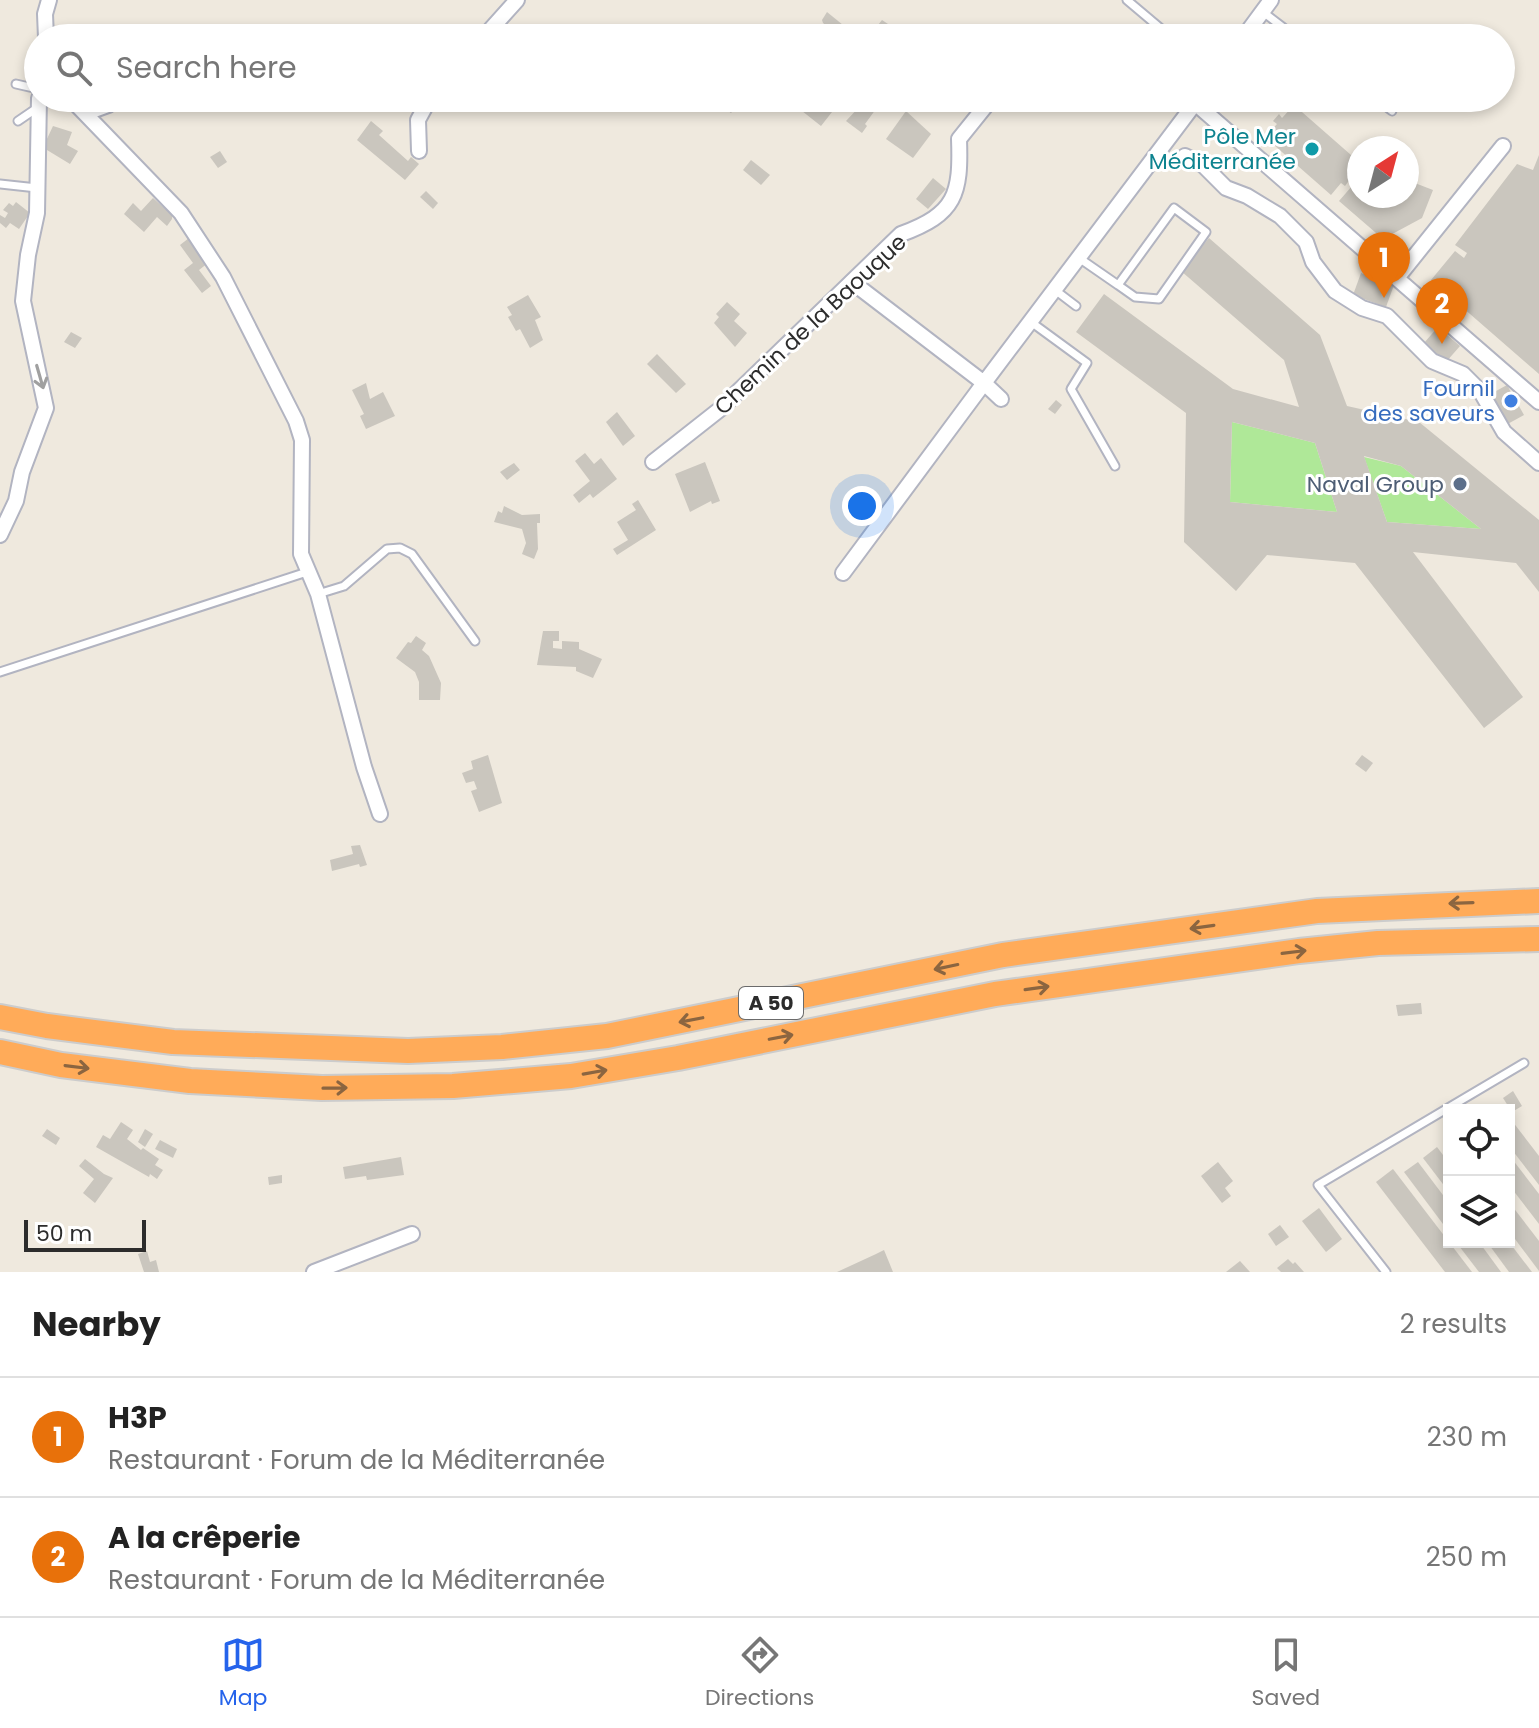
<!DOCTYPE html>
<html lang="en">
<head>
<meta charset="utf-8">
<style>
	body { margin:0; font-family:Poppins,sans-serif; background:#f2f2f2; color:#222 }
	.controls { position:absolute; right:24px; bottom:24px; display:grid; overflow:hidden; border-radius:0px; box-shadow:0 4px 12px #0003 }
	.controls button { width:72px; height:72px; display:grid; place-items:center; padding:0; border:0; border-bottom:2px solid #e0e0e0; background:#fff; color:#222; font:40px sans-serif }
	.compass { position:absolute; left:1347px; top:136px; width:72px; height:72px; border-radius:50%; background:#fff; box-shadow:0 4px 12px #0003; rotate:36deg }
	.scale { position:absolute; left:24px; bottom:20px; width:122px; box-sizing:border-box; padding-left:8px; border:4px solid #2c2c2c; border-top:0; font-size:22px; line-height:28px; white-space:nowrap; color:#2c2c2c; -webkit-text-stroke:6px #fff; paint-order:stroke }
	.you { position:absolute; left:862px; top:506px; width:28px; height:28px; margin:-20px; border:6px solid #fff; border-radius:50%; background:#1a73e8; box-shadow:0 0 0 12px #1a73e833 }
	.badge { display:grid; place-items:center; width:52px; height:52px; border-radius:50%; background:#2563eb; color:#fff; font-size:26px; font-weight:700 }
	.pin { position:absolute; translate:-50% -66px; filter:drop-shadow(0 2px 4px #0008) }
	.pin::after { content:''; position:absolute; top:42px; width:28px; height:24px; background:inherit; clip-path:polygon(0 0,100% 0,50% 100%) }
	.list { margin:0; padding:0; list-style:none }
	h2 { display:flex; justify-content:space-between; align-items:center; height:104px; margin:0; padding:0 32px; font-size:34px }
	h2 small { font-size:26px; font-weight:400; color:#767676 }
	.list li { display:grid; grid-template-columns:52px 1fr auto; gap:24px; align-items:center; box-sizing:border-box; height:120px; padding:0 32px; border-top:2px solid #e0e0e0 }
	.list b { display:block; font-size:30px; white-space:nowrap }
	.list p { margin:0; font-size:26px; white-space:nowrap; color:#767676 }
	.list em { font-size:26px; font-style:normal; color:#767676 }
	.icon { flex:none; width:44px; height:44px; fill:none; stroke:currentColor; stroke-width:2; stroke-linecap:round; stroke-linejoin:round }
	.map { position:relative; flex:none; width:1539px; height:1272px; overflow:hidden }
	.search { position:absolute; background:#fff; box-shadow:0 4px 12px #0003; left:24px; right:24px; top:24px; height:88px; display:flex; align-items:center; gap:20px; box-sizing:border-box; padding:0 28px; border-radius:44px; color:#767676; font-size:30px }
	.sheet { height:344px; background:#fff }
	nav { display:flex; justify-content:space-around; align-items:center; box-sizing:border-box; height:112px; border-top:2px solid #e0e0e0; background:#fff; font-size:22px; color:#767676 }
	nav a { display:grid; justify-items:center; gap:4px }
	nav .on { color:#2563eb }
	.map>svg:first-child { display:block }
	.green { fill:#afe898 }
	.building { fill:#cac6be; fill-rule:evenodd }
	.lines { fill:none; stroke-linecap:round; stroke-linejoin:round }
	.lane-casing { stroke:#b2b4c1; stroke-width:11 }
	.street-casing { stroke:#b2b4c1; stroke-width:18 }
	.highway-casing { stroke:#ccc; stroke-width:28 }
	.lane { stroke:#fff; stroke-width:7 }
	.street { stroke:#fff; stroke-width:14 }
	.highway { stroke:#ffab59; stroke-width:24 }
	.oneway { stroke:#a0a0a0 }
	.oneway2 { stroke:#8b6540 }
	.culture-dot { fill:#0f9aa8; stroke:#fff; stroke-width:3 }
	.shop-dot { fill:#3f7fe0; stroke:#fff; stroke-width:3 }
	.service-dot { fill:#5c6f8a; stroke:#fff; stroke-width:3 }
	.labels { text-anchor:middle; stroke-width:6; stroke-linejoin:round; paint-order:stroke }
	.shield { fill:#fff; stroke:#6b6b6b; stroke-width:2 }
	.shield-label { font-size:20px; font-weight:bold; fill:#2c2c2c }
	.culture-label { font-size:22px; fill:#0d838f; stroke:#fff; text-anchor:end }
	.street-label { font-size:22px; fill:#2c2c2c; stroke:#fff }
	.shop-label { font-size:22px; fill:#366cbe; stroke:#fff; text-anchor:end }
	.service-label { font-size:22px; fill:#4e5e75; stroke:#fff; text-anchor:end }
</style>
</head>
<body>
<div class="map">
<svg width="1539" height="1272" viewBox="0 0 1539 1272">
	<rect width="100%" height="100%" fill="#efe9de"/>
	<g class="green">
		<path d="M1232,422L1315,443L1337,512L1230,502Z"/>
		<path d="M1364,457L1401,466L1481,529L1387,522Z"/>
	</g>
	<g class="building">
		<path d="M827,12L843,25L836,34L823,23L822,20Z"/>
		<path d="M882,20L894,28L886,38H873L870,35Z"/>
		<path d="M703,98H739L742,101L731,113L724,108L720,112Z"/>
		<path d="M806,98H843L821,126L802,111L810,101Z"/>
		<path d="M858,98H884L865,124L867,126L862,133L846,121L860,106L855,103Z"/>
		<path d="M1294,105L1359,162L1347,175L1351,178L1345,186L1341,183L1331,195L1265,137L1277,124L1273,121L1279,114L1282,118Z"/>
		<path d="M906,111L931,134L913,158L886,139Z"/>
		<path d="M371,121L383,131L379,135L408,161L411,157L419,164L405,180L357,140Z"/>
		<path d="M53,126L72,132L67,145L78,151L70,164L47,150L46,141Z"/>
		<path d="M220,151L227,162L218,168L210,157Z"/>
		<path d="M1539,155V374L1431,280L1455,251L1464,258L1467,253L1455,245L1517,164L1533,170Z"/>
		<path d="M751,160L770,175L761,185L743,170Z"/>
		<path d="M933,178L946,189L928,209L916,199Z"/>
		<path d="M1359,178V196H1407V180L1433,190L1422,218L1383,239L1339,201Z"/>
		<path d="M426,191L438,203L433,209L420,197Z"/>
		<path d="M153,198L172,215V219L167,226L157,217L144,232L124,214L133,203L141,211Z"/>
		<path d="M16,202L30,213L19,229L10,223L6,228L0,223V215L5,218L8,213L3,210L9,203L13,206Z"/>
		<path d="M189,238L208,263L199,270L211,286L202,293L184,270L193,263L180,245Z"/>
		<path d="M1209,238L1320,335L1347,406L1419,422L1539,520V592L1516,563L1413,552L1523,697L1484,728L1355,563L1267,555L1236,591L1184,542L1186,413L1076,332L1104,294L1233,389L1299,407L1284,360L1181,271ZM1232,422L1315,443L1337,512L1230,502ZM1364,456L1401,466L1481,529L1387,522Z"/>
		<path d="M1361,273L1394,285L1386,307L1353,295Z"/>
		<path d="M528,295L541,317L535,320L543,340L530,348L520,329L516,331L508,317L512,315L507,307Z"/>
		<path d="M727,302L740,314L734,321L747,333L735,347L714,323L719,317L716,314Z"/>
		<path d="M1438,327L1460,346L1446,362L1424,343Z"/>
		<path d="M71,332L82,338L75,348L64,342Z"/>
		<path d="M657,354L686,384L676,393L647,364Z"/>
		<path d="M366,383L370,399L383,392L395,416L366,429L360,416L364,414L352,390Z"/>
		<path d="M1507,385L1524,415L1504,426L1487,396Z"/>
		<path d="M1056,400L1062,405L1055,414L1048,409Z"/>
		<path d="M617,412L635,436L623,446L606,422Z"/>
		<path d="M585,453L594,464L601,458L617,479L593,498L590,494L579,503L573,495L590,481L575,461Z"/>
		<path d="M705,462L720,501L712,504L711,501L690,512L675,474Z"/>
		<path d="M514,463L520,470L507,480L500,472Z"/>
		<path d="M638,500L656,530L617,555L613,549L628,540L617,522L636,510L632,504Z"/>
		<path d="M504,506L522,515L540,514V523H537L538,549L534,559L522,554L526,543L522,529L494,522L498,511L502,513Z"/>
		<path d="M543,631H559V641H553V648L562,649V641L579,642V649L602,659L593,678L576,671V667L537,665Z"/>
		<path d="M416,636L426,643L422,650L429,656L441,683L440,700H419V682L415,672L396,658L408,642L411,643Z"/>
		<path d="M488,755L502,803L479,812L471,791L477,789L474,781L466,783L462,773L473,769L471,761Z"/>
		<path d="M1362,755L1373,763L1366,772L1355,764Z"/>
		<path d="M360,845L367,865L360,867L359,864L332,871L330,860L353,854L351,846Z"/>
		<path d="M1421,1003L1422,1014L1398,1016L1396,1005Z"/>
		<path d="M1513,1091L1522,1106L1512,1112L1503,1098Z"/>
		<path d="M1509,1117L1539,1156V1185L1509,1146Z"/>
		<path d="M121,1122L133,1130L127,1139L141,1150L143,1148L159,1159L155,1165L163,1170L157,1179L150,1174L149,1177L96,1147L103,1135L110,1139Z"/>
		<path d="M47,1129L60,1138L56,1145L42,1136Z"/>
		<path d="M145,1129L153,1134L145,1147L138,1142Z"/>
		<path d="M160,1140L177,1149L173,1158L155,1149Z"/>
		<path d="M1437,1147L1449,1163V1192L1423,1158Z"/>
		<path d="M1509,1155L1539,1194V1224L1509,1185Z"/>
		<path d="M401,1157L404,1175L367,1180L366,1176L345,1179L343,1167Z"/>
		<path d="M85,1159L104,1174L113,1178L95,1203L83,1193L94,1179L79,1166Z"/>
		<path d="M1218,1162L1233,1181L1225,1188L1231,1196L1222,1203L1201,1176Z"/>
		<path d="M1418,1162L1449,1203V1232L1404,1172Z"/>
		<path d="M1393,1169L1472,1272H1445L1376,1182Z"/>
		<path d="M282,1175V1183L269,1185L268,1177Z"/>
		<path d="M1509,1202L1539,1241V1271L1509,1231Z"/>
		<path d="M1319,1208L1342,1239L1326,1252L1302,1221Z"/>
		<path d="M1280,1225L1289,1237L1276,1246L1268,1234Z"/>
		<path d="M1456,1242H1479L1501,1272H1479Z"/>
		<path d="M1487,1242H1509L1532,1272H1509Z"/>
		<path d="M884,1250L893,1272H837L876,1254Z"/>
		<path d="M147,1251L150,1262L156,1260L159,1272H144L138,1254Z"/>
		<path d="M1288,1259L1293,1264L1295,1262L1304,1272H1281L1277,1268Z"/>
		<path d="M1240,1261L1250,1272H1226Z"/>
	</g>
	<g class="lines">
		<defs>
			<g id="lane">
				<path d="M1127,0L1172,38"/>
				<path d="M1263,12L1297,38"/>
				<path d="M16,84L38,89"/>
				<path d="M1375,98L1392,111"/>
				<path d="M88,116L110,108L124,98"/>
				<path d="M18,121L37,108"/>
				<path d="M0,184L37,188"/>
				<path d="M1079,258L1118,285L1174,208L1206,232L1159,299L1135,297L1118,285"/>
				<path d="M1055,290L1076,306"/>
				<path d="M1031,322L1087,363L1071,389L1115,466"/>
				<path d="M318,594L344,586L387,549L400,548L412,554L475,641"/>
				<path d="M0,672L307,572"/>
				<path d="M1386,1272L1318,1185L1524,1063"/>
			</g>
			<g id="street">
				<path d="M46,38L45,14L49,0"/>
				<path d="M483,38L517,0"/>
				<path d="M1243,38L1271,0"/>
				<path d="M70,98L181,213L223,277L296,421L302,440L301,554L318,594L364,767L380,814"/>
				<path d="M1195,103L1539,402"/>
				<path d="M419,151L418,120L430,98"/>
				<path d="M1185,156L1203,165L1226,188L1247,196L1280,216L1306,242L1313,262L1335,291L1362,308L1387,316L1432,361L1463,374L1481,392L1504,432L1539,463"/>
				<path d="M1397,278L1503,146"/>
				<path d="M852,282L984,383L1199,98"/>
				<path d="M653,462L719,410L901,234C956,214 961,194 959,139L992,98"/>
				<path d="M0,535L16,501L22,472L46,408L23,301L28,255L37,213L39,98"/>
				<path d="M843,573L984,383L1001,399"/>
				<path d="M314,1272L412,1234"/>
			</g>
			<g id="highway">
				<path d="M0,1017L47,1026L173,1042L408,1051L502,1047L607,1036L1003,955L1317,911L1539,901"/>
				<path d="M0,1052L61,1065L190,1081L322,1088L453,1086L571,1076L678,1058L995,994L1299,951L1378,943L1539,939"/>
			</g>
		</defs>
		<use href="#lane" class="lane-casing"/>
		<use href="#street" class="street-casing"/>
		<use href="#highway" class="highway-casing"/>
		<use href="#lane" class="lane"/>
		<use href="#street" class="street"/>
		<use href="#highway" class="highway"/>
	</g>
	<defs><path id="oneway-shaft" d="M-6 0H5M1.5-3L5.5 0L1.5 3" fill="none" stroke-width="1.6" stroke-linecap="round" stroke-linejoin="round" transform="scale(2)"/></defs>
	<use class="oneway" href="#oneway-shaft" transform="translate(40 377) rotate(74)"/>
	<g class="oneway2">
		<use href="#oneway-shaft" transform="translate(1461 903) rotate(178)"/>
		<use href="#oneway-shaft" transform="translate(1202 927) rotate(172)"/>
		<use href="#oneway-shaft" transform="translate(1294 952) rotate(-7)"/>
		<use href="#oneway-shaft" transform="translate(946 967) rotate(168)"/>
		<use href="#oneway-shaft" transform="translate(1037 988) rotate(-8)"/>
		<use href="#oneway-shaft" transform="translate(691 1020) rotate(169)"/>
		<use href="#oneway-shaft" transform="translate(781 1037) rotate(-11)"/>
		<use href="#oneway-shaft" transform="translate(77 1067) rotate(7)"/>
		<use href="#oneway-shaft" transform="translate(595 1072) rotate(-10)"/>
		<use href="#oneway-shaft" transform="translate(335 1088) rotate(-1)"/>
	</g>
	<circle class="culture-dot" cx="1312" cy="149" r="8"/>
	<circle class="shop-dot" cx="1511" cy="401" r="8"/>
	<circle class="service-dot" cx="1460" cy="484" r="8"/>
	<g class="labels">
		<rect class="shield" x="739" y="987" width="64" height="32" rx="6"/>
		<g class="shield-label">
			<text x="771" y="1010">A 50</text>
		</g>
		<g class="culture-label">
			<text x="1296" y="144">Pôle Mer<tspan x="1296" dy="25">Méditerranée</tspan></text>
		</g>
		<g class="street-label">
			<text transform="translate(810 324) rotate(-43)" y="8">Chemin de la Baouque</text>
		</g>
		<g class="shop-label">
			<text x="1495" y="396">Fournil<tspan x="1495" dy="25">des saveurs</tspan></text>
		</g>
		<g class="service-label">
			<text x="1444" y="492">Naval Group</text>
		</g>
	</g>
</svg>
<div class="controls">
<button><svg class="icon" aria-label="locate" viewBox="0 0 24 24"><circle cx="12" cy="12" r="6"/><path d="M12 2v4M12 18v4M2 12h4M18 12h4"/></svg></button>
<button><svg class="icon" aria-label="layers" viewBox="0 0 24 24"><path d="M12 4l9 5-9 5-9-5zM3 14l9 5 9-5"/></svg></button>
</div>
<svg class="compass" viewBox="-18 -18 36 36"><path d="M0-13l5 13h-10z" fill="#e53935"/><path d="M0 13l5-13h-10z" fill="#767676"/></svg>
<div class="scale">50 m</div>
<div class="you"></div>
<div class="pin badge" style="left:1384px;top:298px;background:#e8710a">1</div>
<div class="pin badge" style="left:1442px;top:344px;background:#e8710a">2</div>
<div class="search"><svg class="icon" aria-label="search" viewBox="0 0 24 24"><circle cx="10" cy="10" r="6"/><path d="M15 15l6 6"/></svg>Search here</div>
</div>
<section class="sheet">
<h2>Nearby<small>2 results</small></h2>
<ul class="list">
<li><span class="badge" style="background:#e8710a">1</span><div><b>H3P</b><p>Restaurant · Forum de la Méditerranée</p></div><em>230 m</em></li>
<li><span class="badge" style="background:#e8710a">2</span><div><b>A la crêperie</b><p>Restaurant · Forum de la Méditerranée</p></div><em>250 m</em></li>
</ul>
</section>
<nav>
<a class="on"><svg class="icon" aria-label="map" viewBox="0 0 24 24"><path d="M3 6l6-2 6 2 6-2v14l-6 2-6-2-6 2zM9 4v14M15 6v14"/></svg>Map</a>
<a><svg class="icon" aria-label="directions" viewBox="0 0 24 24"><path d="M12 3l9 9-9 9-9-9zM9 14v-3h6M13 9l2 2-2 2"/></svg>Directions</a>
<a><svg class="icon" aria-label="saved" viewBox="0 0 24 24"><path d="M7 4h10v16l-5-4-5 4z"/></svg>Saved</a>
</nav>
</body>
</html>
